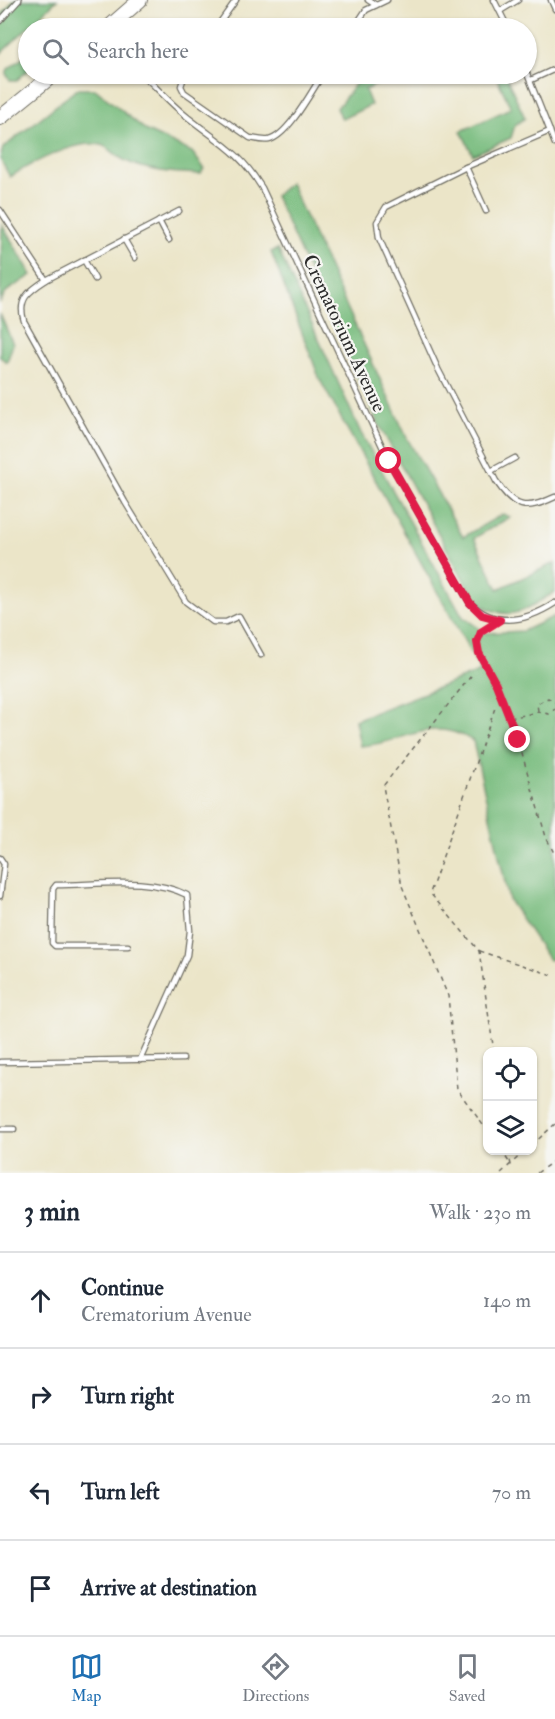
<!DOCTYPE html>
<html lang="en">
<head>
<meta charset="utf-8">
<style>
	body { margin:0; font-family:"IM FELL Double Pica",serif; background:#f6f6f7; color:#1f2937 }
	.controls { position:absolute; right:18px; bottom:18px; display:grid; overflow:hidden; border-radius:12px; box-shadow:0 2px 4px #0004 }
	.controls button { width:54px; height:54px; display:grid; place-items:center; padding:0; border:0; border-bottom:2px solid #e0e1e3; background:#fff; color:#1f2937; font:30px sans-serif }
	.stop { position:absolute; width:18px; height:18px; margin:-14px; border:4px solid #e11d48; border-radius:50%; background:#fff }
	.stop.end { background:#e11d48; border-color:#fff; box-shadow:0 2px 6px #0008 }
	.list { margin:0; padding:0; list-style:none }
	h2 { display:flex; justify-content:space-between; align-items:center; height:78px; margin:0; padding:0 24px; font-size:26px }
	h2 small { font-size:20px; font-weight:400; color:#747a83 }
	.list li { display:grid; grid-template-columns:39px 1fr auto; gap:18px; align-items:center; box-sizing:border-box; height:96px; padding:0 24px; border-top:2px solid #e0e1e3 }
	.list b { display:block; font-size:22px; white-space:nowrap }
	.list p { margin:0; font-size:20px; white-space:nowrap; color:#747a83 }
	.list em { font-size:20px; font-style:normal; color:#747a83 }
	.icon { flex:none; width:33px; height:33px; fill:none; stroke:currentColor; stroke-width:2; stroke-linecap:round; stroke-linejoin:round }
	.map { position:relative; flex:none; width:555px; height:1173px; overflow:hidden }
	.search { position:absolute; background:#fff; box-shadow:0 2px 4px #0004; left:18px; right:18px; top:18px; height:66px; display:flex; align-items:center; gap:15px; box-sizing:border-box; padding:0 21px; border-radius:33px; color:#747a83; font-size:22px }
	.sheet { height:462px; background:#fff }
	nav { display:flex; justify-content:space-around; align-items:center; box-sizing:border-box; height:84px; border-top:2px solid #e0e1e3; background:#fff; font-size:16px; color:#747a83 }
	nav a { display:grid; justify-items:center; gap:3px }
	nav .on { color:#1f6fb2 }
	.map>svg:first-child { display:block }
	.forest { fill:#7abd80; stroke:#527456; stroke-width:1.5 }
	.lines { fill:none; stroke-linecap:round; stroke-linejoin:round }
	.service-casing { stroke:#6e6c62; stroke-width:7 }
	.secondary-casing { stroke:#6e6c62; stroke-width:16 }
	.path { stroke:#6e6c62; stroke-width:1.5; stroke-dasharray:4.5 4.5; stroke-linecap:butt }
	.service { stroke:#fff; stroke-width:4.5 }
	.secondary { stroke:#fff; stroke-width:14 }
	.route { stroke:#e11d48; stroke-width:8 }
	.labels { text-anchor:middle; stroke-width:4.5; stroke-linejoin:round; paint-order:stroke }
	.street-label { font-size:20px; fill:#2b2b2b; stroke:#f6f6f2 }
</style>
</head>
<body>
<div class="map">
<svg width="555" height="1173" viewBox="0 0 555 1173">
	<rect width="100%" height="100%" fill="#f6f6f2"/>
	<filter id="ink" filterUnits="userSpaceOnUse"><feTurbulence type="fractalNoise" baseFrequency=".0167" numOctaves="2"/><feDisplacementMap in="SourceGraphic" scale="12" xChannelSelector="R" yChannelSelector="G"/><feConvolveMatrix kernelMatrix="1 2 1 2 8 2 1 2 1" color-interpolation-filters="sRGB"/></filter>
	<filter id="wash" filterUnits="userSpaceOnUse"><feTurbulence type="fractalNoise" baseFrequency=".008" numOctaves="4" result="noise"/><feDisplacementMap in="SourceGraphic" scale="24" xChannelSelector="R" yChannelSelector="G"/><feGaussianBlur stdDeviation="1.35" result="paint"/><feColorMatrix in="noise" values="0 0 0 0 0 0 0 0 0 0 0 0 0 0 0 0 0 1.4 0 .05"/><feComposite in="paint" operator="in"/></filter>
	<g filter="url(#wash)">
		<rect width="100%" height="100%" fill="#ebe5c8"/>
		<g class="forest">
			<path d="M14,0H57L0,54V17Z"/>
			<path d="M28,54V70L17,80H10L6,74L8,69Z"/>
			<path d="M363,74H399L365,90L371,105L342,119L337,108Z"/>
			<path d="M495,74H505L525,118L515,125L511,138L473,155L461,131L511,108Z"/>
			<path d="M77,89H95L147,131L192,152L204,168L201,174C177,173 146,172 124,160C116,156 109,147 101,145C76,139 30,164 10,177L0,159L3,148Z"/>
			<path d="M290,183L407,438L463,537L503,514L510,517L474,538L498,589L555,563V592C523,611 511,624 476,602L379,425L275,196Z"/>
			<path d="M2,225L32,275L7,291L0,302Z"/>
			<path d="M278,249L361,433L463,617L486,633L523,631L555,616V959L549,960L509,900L473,741C430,714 405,744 360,746L355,720L481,671L320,380L271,252Z"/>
			<path d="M0,314L13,344L7,362L0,357Z"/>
		</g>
	</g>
	<g filter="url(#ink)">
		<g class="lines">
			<defs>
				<g id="service">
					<path d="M368,0L376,5"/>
					<path d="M494,0L508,28"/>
					<path d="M551,0L555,9"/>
					<path d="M500,11L518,0"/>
					<path d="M0,21L19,0"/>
					<path d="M216,28L236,0"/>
					<path d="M354,28L366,10L387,0"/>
					<path d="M526,71L555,144"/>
					<path d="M142,74C156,87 170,103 185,115C218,142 239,150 262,188L389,461L470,603C496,628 527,621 555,603"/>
					<path d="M185,74L181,86L184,92L250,138C256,139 263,141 269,140C289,135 312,90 323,74"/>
					<path d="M531,80L555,69"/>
					<path d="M550,131L466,167L386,207L377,222L379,238L438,369L496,481C515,509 525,511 555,497"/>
					<path d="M466,167L486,211"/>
					<path d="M0,210L46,280L179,211"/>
					<path d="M159,221L169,240"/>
					<path d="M124,239L135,258"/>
					<path d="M84,260L95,279"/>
					<path d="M46,280C29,291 17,299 24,321L125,502L186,602L213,622H226L239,616L261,655"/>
					<path d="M491,471L515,458"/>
					<path d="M0,858L4,864L0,896"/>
					<path d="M128,946H55L52,943L53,889L56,885C98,885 150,876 187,895L190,931L187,955L140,1060"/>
					<path d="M0,1062L183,1059"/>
					<path d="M0,1129H14"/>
				</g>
				<g id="secondary">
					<path d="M108,28L140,0"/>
					<path d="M0,118L54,74"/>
				</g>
			</defs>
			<use href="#service" class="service-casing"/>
			<use href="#secondary" class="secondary-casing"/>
			<g class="path">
				<path d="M491,624L481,632L477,642L479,653L496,684L518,740L546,837L555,855"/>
				<path d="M471,676L383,786L402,886L448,996L457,1089L488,1132"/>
				<path d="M538,711L537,704L548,698L555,702"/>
				<path d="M510,718L538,712L549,714L555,709"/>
				<path d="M479,951L555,976"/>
				<path d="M494,1052L479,951L430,893L495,708"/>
				<path d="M532,1145L555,1124"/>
				<path d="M501,1150L511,1165L508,1150"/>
				<path d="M501,1173L526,1150"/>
				<path d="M537,1173L555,1160"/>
			</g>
			<use href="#service" class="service"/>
			<use href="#secondary" class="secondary"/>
		</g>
	</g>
	<g class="lines" filter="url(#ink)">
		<path class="route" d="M389,461L470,603L482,615L500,620L481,632L477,642L479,653L496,684L518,740"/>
	</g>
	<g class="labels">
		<g class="street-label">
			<text transform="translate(345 333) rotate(65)" y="7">Crematorium Avenue</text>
		</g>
	</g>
</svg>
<div class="controls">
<button><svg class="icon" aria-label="locate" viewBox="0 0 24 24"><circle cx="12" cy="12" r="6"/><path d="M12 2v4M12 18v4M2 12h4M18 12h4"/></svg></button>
<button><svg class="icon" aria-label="layers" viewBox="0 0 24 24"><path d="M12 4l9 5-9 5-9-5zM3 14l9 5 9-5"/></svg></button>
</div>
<div class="stop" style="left:389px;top:461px"></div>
<div class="stop end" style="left:518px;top:740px"></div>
<div class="search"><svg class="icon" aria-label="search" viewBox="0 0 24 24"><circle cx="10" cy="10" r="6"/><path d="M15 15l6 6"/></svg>Search here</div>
</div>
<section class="sheet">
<h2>3 min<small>Walk · 230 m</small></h2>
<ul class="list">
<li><svg class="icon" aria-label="ahead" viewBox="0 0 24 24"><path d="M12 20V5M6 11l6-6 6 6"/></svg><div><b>Continue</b><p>Crematorium Avenue</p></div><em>140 m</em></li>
<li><svg class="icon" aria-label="right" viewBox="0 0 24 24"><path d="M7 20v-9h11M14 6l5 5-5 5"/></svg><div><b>Turn right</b></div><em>20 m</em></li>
<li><svg class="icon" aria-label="left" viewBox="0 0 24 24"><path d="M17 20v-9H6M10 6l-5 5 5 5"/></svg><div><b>Turn left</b></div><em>70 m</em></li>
<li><svg class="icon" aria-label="arrive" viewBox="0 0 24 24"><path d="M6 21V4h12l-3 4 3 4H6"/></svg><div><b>Arrive at destination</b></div></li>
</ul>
</section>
<nav>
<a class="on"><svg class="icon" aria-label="map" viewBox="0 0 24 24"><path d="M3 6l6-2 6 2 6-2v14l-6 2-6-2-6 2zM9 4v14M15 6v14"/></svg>Map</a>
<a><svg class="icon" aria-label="directions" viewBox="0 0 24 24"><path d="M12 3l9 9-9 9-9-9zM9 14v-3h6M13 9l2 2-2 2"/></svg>Directions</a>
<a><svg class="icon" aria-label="saved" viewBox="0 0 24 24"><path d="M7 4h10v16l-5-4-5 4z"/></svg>Saved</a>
</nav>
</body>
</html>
